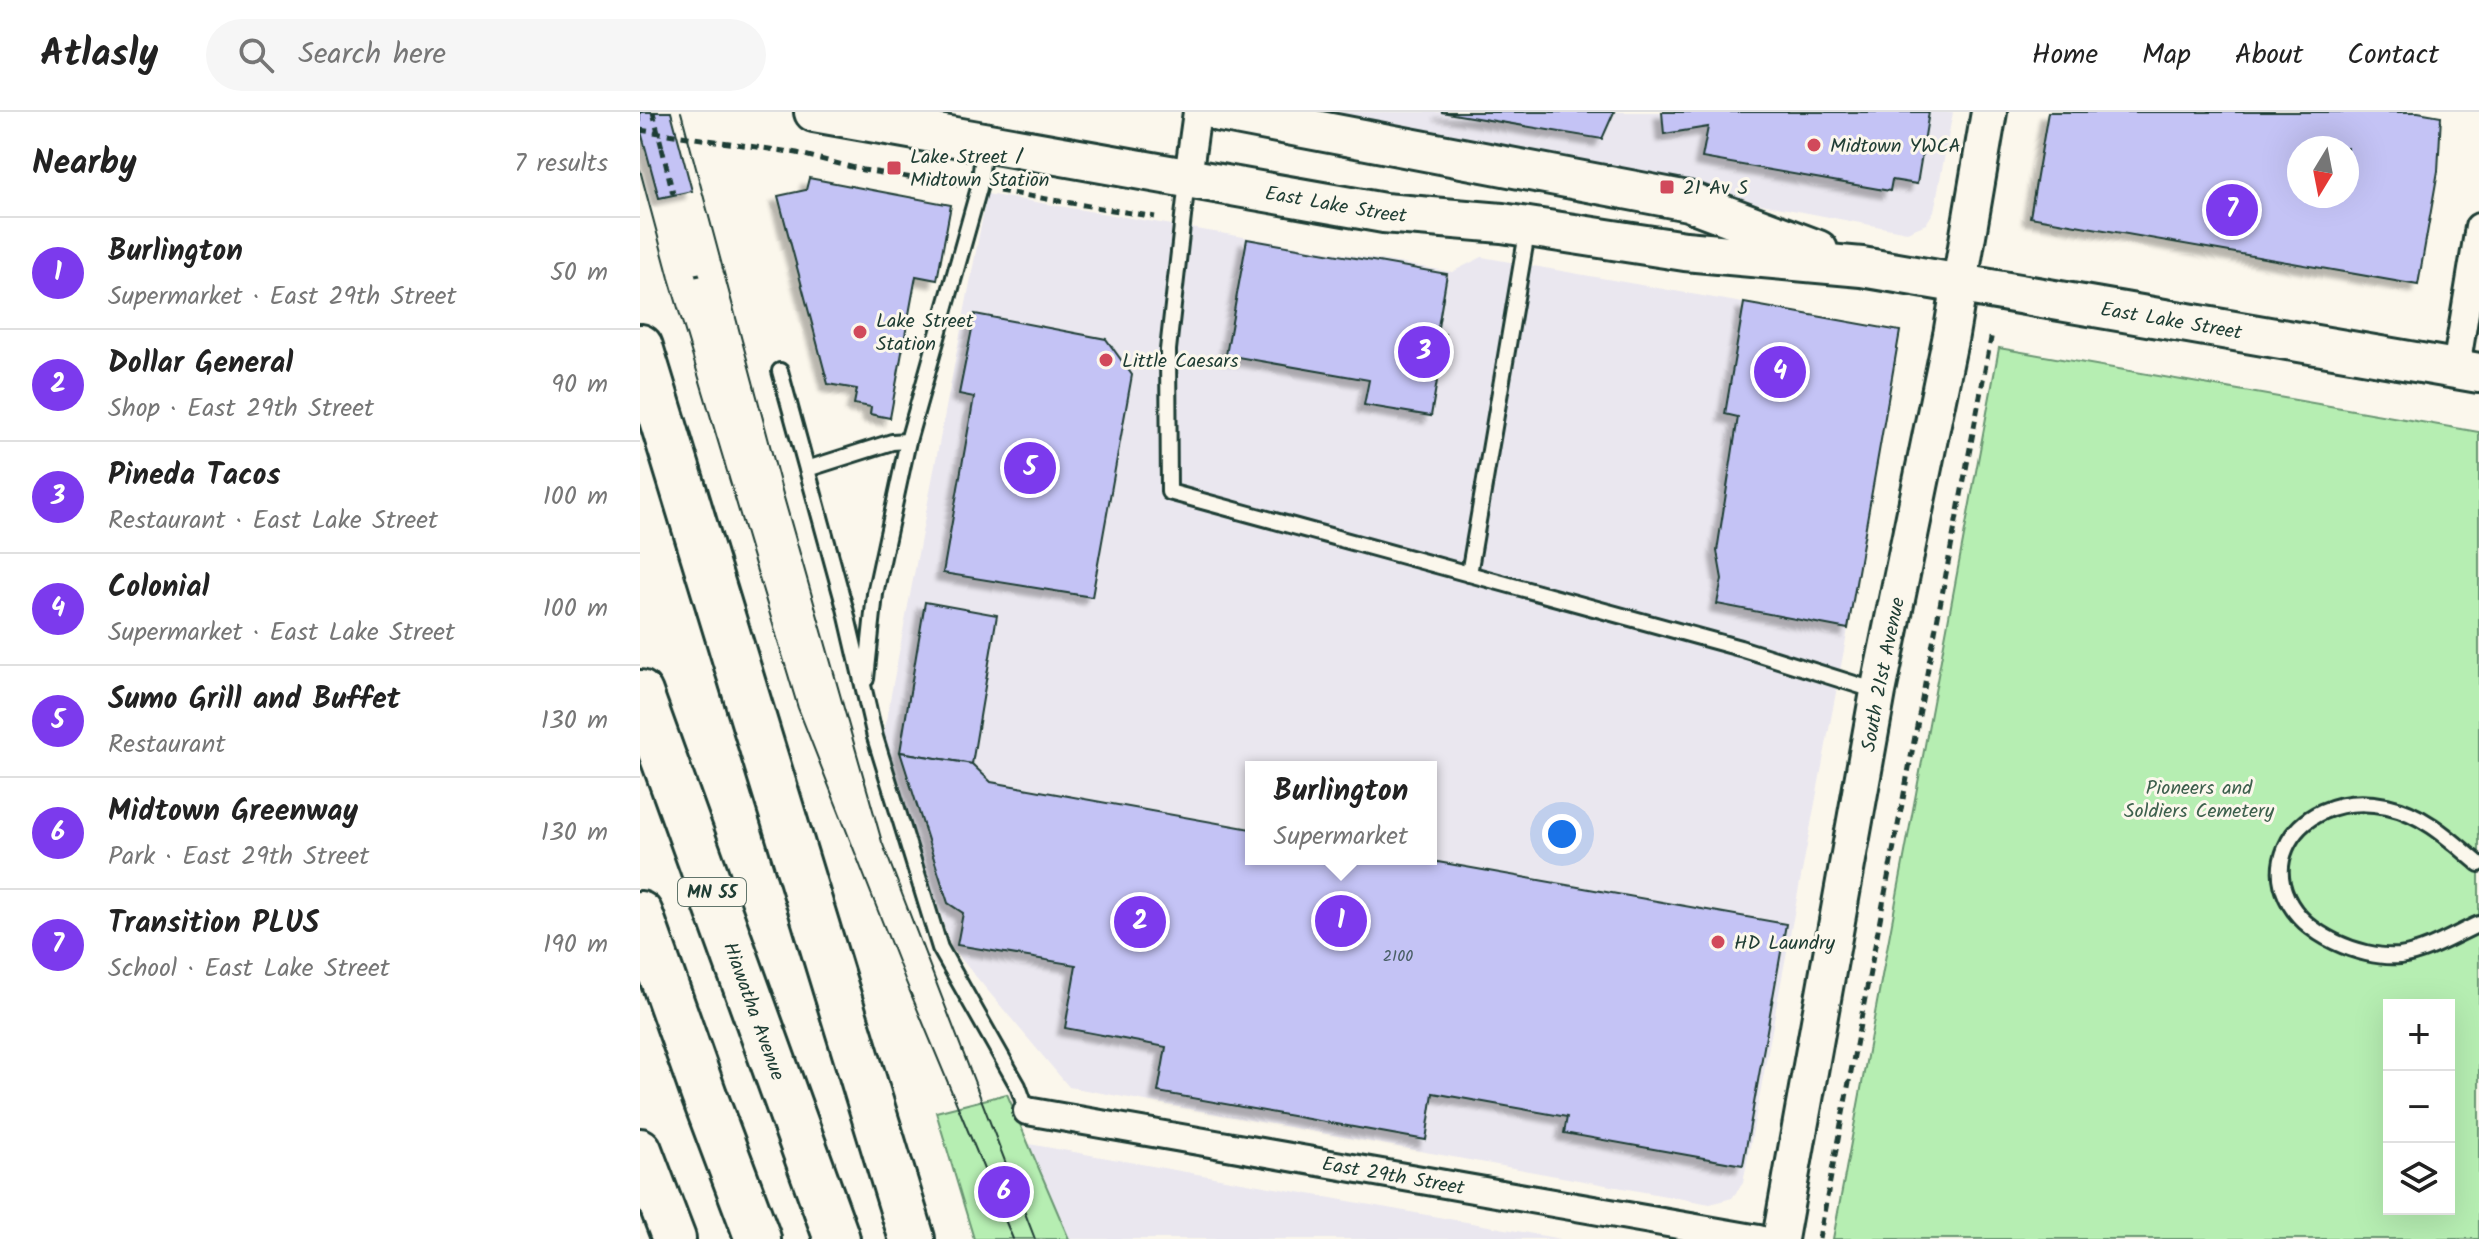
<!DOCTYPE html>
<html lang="en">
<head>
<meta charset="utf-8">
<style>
	body { margin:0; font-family:Kalam,sans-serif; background:#f6f6f6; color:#222 }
	.controls { position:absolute; right:24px; bottom:24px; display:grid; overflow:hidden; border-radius:0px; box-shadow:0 8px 32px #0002 }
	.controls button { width:72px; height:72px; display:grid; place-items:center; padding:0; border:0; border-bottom:2px solid #e0e0e0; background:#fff; color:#222; font:40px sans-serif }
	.compass { position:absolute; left:1647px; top:24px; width:72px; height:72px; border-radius:50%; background:#fff; box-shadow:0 8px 32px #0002; rotate:190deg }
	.you { position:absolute; left:922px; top:722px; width:28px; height:28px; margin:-20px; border:6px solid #fff; border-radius:50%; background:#1a73e8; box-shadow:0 0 0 12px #1a73e833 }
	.badge { display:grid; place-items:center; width:52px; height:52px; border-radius:50%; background:#7c3aed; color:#fff; font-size:26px; font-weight:700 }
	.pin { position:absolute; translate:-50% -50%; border:4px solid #fff; box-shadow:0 2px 8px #0006 }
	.popup { position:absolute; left:605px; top:649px; width:192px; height:104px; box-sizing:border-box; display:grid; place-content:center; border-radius:0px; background:#fff; filter:drop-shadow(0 2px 6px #0005); font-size:26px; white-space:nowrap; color:#767676 }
	.popup b { font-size:30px; color:#222 }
	.popup::after { content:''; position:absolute; left:50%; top:100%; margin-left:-16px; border:16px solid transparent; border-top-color:#fff }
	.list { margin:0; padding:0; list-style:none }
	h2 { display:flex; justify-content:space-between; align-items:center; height:104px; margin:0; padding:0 32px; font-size:34px }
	h2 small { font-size:26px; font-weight:400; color:#767676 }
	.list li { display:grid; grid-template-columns:52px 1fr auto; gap:24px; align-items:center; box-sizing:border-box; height:112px; padding:0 32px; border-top:2px solid #e0e0e0 }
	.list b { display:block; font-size:30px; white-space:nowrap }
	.list p { margin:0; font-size:26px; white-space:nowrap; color:#767676 }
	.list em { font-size:26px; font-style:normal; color:#767676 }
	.icon { flex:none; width:44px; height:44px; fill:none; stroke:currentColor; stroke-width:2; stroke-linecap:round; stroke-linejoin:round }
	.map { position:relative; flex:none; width:1839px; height:1127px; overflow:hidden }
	header { display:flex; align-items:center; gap:48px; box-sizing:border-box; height:112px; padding:0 40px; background:#fff; border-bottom:2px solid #e0e0e0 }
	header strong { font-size:38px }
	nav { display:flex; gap:44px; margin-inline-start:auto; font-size:28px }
	.search { width:560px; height:72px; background:#f6f6f6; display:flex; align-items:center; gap:20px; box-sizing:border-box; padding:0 28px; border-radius:44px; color:#767676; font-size:30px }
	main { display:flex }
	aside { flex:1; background:#fff }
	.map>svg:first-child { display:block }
	.built { fill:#eae7ef; fill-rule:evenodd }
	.green { fill:#b6eeb2; stroke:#6a9673; stroke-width:2; fill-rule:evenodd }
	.building { fill:#c4c3f5; stroke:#1f3d34; stroke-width:2; fill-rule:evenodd; filter:url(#shadow) }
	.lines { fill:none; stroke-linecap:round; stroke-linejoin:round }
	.service-casing { stroke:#1f3d34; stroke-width:20 }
	.minor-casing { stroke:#1f3d34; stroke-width:32 }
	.tertiary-casing { stroke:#1f3d34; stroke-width:40 }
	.secondary-casing { stroke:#1f3d34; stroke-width:44 }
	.primary-casing { stroke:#1f3d34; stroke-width:48 }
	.trunk-casing { stroke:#1f3d34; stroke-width:50 }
	.path { stroke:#1f3d34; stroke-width:5; stroke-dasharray:8 6; stroke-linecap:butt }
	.service { stroke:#fbf7ec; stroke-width:14 }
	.minor { stroke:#fbf7ec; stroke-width:26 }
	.tertiary { stroke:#fbf7ec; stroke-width:34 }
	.secondary { stroke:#fbf7ec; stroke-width:38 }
	.primary { stroke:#fbf7ec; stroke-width:42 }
	.trunk { stroke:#fbf7ec; stroke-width:44 }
	.tram { stroke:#1f3d34; stroke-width:2 }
	.path-bridge { stroke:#1f3d34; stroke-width:5; stroke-dasharray:8 6; stroke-linecap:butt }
	.poi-dot { fill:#d1495b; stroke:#fbf7ec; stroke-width:3 }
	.labels { text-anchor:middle; stroke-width:6; stroke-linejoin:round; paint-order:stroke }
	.number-label { font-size:16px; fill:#485e64 }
	.shield { fill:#fbf7ec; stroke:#61756b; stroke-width:2 }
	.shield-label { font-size:18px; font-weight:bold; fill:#1f3d34 }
	.poi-label { font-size:20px; fill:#1f3d34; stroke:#fbf7ec; text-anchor:start }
	.street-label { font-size:20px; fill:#1f3d34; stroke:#fbf7ec }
	.park-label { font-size:20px; fill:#3d604d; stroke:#fbf7ec }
</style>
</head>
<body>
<header>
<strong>Atlasly</strong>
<div class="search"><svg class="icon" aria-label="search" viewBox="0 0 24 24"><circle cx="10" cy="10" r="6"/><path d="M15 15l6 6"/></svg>Search here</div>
<nav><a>Home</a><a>Map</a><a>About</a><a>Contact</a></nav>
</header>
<main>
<aside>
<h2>Nearby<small>7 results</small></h2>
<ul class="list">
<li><span class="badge">1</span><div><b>Burlington</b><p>Supermarket · East 29th Street</p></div><em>50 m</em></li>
<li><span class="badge">2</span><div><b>Dollar General</b><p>Shop · East 29th Street</p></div><em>90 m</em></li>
<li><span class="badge">3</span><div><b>Pineda Tacos</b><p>Restaurant · East Lake Street</p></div><em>100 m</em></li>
<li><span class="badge">4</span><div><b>Colonial</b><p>Supermarket · East Lake Street</p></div><em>100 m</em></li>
<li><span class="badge">5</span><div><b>Sumo Grill and Buffet</b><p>Restaurant</p></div><em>130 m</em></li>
<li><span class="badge">6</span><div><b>Midtown Greenway</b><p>Park · East 29th Street</p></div><em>130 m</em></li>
<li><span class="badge">7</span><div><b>Transition PLUS</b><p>School · East Lake Street</p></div><em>190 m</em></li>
</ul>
</aside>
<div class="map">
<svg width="1839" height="1127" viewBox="0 0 1839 1127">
	<defs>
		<filter id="shadow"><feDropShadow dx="-7" dy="7" stdDeviation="2" flood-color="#0004"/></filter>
	</defs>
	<rect width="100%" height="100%" fill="#fbf7ec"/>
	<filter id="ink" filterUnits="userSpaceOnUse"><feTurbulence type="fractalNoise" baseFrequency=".0125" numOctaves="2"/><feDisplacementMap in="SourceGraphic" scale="16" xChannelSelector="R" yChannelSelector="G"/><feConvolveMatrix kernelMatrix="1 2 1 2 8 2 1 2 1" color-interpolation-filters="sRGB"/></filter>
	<g filter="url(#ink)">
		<g class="built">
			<path d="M643,0H1313L1294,99L1286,112L1267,120Z"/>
			<path d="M347,82L812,160L842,145L1260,219L1208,517L1103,1071L1092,1086L1070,1092L429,975L311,835L243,624ZM611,655H791V747H611Z"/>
			<path d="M389,1032L921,1127H429Z"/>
		</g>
		<g class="green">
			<path d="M1359,236L1839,320V1127H1193ZM1749,893H1809V1097H1749Z"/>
			<path d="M367,982L429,1127H334L296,1000Z"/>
		</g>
		<g class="building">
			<path d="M0,0H31L52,79L19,86L0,16Z"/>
			<path d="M801,0H974L962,27Z"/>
			<path d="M1022,0H1289L1277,72L1252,68L1250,79L1062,46L1068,15L1024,22Z"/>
			<path d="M1408,0H1778L1801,4L1798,59L1778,173L1390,105ZM1659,36H1707V84H1659Z"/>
			<path d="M169,66L311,93L297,168L276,164L250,306L230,302L231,295L214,292L217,277L188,272L138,84L166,78Z"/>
			<path d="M607,127L807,162L797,221L805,222L791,304L724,293L729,268L586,243Z"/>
			<path d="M1104,191L1260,219L1208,517L1077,492L1082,467L1077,439L1098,305L1085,302Z"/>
			<path d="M335,202L466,227L492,263L452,485L303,461L334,285L319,282Z"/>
			<path d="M285,490L357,503L332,652L260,640Z"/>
			<path d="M260,640L332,652L351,670L611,717V747H781L1146,812L1103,1053L924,1021L927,1005L793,981L786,1028L518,980L526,935L425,916L436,853L317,833L323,801L308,791Z"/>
		</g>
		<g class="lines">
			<defs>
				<g id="service">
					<path d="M547,69L528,238L529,380L1100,536L1237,579"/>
					<path d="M140,259L205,496L235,625L300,836L378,974L387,999"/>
					<path d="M167,357L252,330L268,329"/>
					<path d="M829,462L888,115"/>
					<path d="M226,567L235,482L268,329L339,76L344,33"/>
					<path d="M1839,752C1811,728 1784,702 1747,694C1646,673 1595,782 1695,830C1714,839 1739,846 1760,844C1788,840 1814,823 1839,812"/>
				</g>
				<g id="minor">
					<path d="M548,65L557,0"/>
					<path d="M1816,256L1839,115"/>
					<path id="s1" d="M387,999L1119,1127"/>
				</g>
				<g id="tertiary">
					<path id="s2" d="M1140,1127L1238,580L1311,223L1349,0"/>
				</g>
				<g id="secondary">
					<path id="s3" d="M174,0L744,101L862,111L1045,139L1222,155L1839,261"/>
					<path d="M580,0L1048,89L1178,138"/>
				</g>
				<path id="primary" d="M0,1038L34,1127"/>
				<g id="trunk">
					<path d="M0,235L272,1127"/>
					<path id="s4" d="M0,581L197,1127"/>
					<path d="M0,802L64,983L118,1127"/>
				</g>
			</defs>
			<use href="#service" class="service-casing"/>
			<use href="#minor" class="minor-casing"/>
			<use href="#tertiary" class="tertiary-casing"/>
			<use href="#secondary" class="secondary-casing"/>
			<use href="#primary" class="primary-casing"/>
			<use href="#trunk" class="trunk-casing"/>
			<g class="path">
				<path d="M0,18L157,41L223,58L318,73"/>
				<path d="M22,36L33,82"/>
				<path d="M359,79L515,105"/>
				<path d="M57,161L58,165"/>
				<path d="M1179,1127L1352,221"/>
			</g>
			<use href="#service" class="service"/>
			<use href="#minor" class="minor"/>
			<use href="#tertiary" class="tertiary"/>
			<use href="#secondary" class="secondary"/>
			<use href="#primary" class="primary"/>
			<use href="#trunk" class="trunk"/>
			<g class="tram">
				<path d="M41,0L143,382L242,730L395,1127"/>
				<path d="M0,58L29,166L158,596L266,870L373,1127"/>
			</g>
			<path class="path-bridge" d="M13,0L22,36"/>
		</g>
	</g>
	<g class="poi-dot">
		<circle cx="1174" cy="33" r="8"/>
		<rect x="246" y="48" width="16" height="16" rx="4"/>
		<rect x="1019" y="67" width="16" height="16" rx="4"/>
		<circle cx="220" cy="220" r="8"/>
		<circle cx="466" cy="248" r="8"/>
		<circle cx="1078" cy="830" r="8"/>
	</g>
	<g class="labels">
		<g class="number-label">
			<text x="758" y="849">2100</text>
		</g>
		<rect class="shield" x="38" y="766" width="68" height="28" rx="6"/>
		<g class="shield-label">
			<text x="72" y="786">MN 55</text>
		</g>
		<g class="poi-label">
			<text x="1190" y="40">Midtown YWCA</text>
			<text x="270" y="51">Lake Street /<tspan x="270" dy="23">Midtown Station</tspan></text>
			<text x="1043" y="82">21 Av S</text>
			<text x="236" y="215">Lake Street<tspan x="236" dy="23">Station</tspan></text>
			<text x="482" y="255">Little Caesars</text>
			<text x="1094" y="837">HD Laundry</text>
		</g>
		<g class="street-label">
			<text dy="7" stroke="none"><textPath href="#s3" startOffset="530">East Lake Street</textPath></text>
			<text dy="7" stroke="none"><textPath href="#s3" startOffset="1374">East Lake Street</textPath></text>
			<text dy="7" stroke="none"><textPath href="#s2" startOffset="574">South 21st Avenue</textPath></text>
			<text dy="7" stroke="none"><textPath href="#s4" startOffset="338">Hiawatha Avenue</textPath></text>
			<text dy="7" stroke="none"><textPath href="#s1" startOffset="372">East 29th Street</textPath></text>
		</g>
		<g class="park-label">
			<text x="1559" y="682">Pioneers and<tspan x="1559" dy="23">Soldiers Cemetery</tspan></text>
		</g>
	</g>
</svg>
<div class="controls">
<button>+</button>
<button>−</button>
<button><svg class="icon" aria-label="layers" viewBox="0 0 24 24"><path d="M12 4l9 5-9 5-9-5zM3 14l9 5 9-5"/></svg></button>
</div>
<svg class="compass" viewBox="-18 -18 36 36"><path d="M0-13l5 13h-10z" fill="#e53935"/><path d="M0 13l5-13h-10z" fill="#767676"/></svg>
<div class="you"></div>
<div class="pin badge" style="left:701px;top:809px">1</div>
<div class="popup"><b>Burlington</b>Supermarket</div>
<div class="pin badge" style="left:500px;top:810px">2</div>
<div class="pin badge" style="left:784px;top:240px">3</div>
<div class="pin badge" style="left:1140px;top:260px">4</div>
<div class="pin badge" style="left:390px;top:356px">5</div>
<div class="pin badge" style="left:364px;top:1080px">6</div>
<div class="pin badge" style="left:1592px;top:98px">7</div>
</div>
</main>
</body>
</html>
